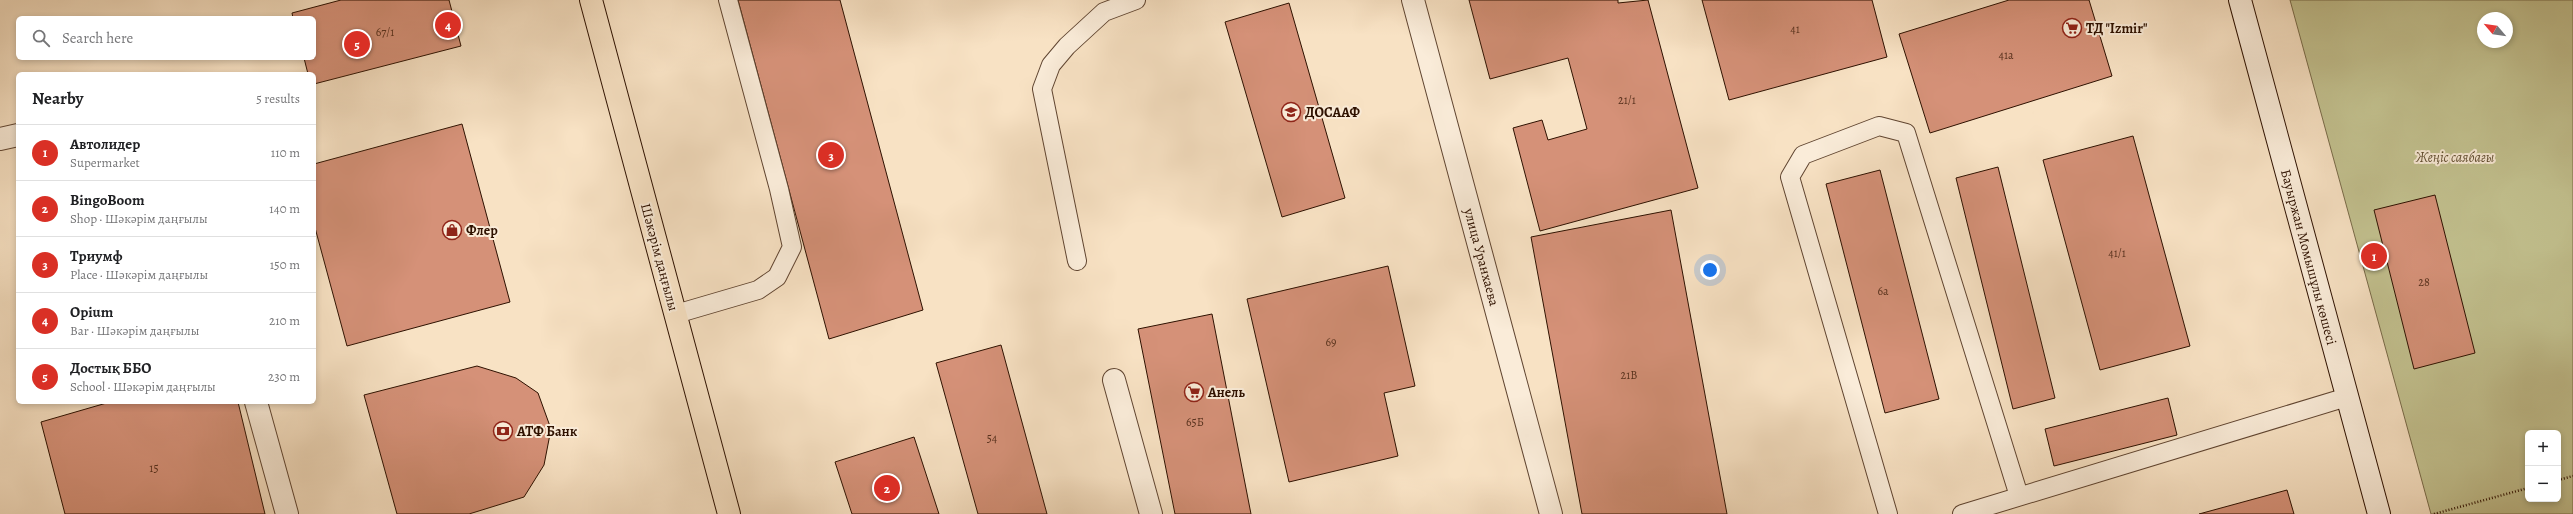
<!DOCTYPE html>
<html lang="en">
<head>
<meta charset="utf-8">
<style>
	body { margin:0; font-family:Alegreya,serif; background:#f6f6f6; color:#202124 }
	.controls { position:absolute; right:12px; bottom:12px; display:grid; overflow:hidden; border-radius:6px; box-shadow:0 2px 6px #0003 }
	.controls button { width:36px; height:36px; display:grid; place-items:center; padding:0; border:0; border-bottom:1px solid #e0e0e0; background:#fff; color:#202124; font:20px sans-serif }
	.compass { position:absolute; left:2477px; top:12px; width:36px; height:36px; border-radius:50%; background:#fff; box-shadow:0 2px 6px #0003; rotate:299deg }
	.you { position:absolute; left:1710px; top:270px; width:14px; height:14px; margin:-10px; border:3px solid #fff; border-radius:50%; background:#1a73e8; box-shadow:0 0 0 6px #1a73e833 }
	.badge { display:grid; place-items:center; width:26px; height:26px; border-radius:50%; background:#d93025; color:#fff; font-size:13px; font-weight:700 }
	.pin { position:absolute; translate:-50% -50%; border:2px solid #fff; box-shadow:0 1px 4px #0006 }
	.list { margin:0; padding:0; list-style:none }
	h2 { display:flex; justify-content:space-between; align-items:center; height:52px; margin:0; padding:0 16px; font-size:17px }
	h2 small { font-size:13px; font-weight:400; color:#757577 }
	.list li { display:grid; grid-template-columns:26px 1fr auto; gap:12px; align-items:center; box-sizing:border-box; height:56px; padding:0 16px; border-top:1px solid #e0e0e0 }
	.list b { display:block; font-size:15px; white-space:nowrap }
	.list p { margin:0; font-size:13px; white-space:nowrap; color:#757577 }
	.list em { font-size:13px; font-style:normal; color:#757577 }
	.icon { flex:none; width:22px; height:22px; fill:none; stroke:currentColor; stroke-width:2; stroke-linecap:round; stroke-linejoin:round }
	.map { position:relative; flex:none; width:2573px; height:514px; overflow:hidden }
	.search { position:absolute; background:#fff; box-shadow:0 2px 6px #0003; left:16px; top:16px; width:300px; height:44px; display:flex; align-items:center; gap:10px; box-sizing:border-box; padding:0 14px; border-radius:6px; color:#757577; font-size:15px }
	.panel { position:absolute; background:#fff; box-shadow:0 2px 6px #0003; left:16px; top:72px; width:300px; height:332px; border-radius:6px }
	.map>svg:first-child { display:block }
	.green { fill:#c3c290; stroke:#786a48; fill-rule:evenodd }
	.building { fill:#d59178; stroke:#2e1100 }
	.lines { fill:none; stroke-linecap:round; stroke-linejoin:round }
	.lane-casing { stroke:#604531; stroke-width:20 }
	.street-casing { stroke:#604531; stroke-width:24 }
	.secondary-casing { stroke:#2e1100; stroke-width:24 }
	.primary-casing { stroke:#2e1100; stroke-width:24 }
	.path { stroke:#2e1100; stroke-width:2.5; stroke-dasharray:1 2; stroke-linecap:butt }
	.lane { stroke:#faecd9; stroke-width:18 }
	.street { stroke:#faecd9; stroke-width:22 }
	.secondary { stroke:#faecd9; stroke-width:22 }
	.primary { stroke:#f8e2c4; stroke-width:22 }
	.labels { text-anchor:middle; stroke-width:4; stroke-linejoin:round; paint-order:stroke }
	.number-label { font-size:12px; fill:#58311e }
	.poi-label { font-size:14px; font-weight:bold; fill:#2e1100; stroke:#faecd9; text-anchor:start }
	.park-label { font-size:14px; font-style:italic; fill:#624f32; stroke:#faecd9 }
	.street-label { font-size:14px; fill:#2e1100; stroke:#faecd9 }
</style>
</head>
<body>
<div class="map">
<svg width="2573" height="514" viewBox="0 0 2573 514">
	<rect width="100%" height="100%" fill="#f8e2c4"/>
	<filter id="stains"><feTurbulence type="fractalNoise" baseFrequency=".005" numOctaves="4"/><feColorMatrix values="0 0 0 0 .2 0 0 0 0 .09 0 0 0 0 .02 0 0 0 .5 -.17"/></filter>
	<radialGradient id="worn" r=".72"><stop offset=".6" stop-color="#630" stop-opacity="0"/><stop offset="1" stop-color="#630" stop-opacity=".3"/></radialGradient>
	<path class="green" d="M2290,0H2573V514H2431ZM2483,18H2507V42H2483ZM2528,433H2558V499H2528Z"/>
	<g class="building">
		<path d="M341,0H449L461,46L314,84V74H308L304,58H314V18H293L292,13Z"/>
		<path d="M738,0H840L923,310L829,339Z"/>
		<path d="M1469,0H1618V3L1648,0L1698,188L1540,231L1513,128L1542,120L1548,140L1587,129L1568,58L1490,79Z"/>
		<path d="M1702,0H1872L1887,57L1729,100Z"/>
		<path d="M2009,0H2089L2112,76L1930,133L1899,34Z"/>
		<path d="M1289,3L1345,198L1282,217L1225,22Z"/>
		<path d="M462,124L510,302L347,346L314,224V164Z"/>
		<path d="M2133,136L2190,346L2100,370L2043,160Z"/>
		<path d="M1998,167L2055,398L2013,409L1956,178Z"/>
		<path d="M1880,170L1939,399L1885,413L1826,184Z"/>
		<path d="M2435,195L2475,353L2414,369L2374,210Z"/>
		<path d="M1671,210L1727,514H1582L1531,237Z"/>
		<path d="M1388,266L1415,386L1384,393L1398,456L1289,482L1247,299Z"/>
		<path d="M1212,314L1251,514H1175L1138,329Z"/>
		<path d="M1001,345L1047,514H978L936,363Z"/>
		<path d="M477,366L516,378L538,393L551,429L544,465L524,497L469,514H397L364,395Z"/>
		<path d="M2168,398L2177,435L2054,466L2045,429Z"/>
		<path d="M110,402H238L265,514H65L41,422Z"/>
		<path d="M914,437L939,514H852L835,462Z"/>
		<path d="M2287,490L2294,514H2199Z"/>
	</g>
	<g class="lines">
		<defs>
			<g id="lane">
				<path d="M1077,261L1042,89L1051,65L1067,46L1104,12L1136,0"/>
				<path d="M676,314L758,290L777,277L792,247L779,189L728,0"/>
				<path d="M1888,514L1790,177L1803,155L1879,126L1906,133L2019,496"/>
				<path d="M1962,514L2347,397"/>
			</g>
			<g id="street">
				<path d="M1413,0L1551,514"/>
				<path d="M0,139L18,135"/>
				<path d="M1114,380L1151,514"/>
				<path d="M256,402L287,514"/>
			</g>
			<path id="secondary" d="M2240,0L2379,514"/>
			<path id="primary" d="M591,0L729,514"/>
		</defs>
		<use href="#lane" class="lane-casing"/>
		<use href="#street" class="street-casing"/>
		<use href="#secondary" class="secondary-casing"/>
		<use href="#primary" class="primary-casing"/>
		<g class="path">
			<path d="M2558,480L2573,476"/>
			<path d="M2434,514L2528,488"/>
		</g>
		<use href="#lane" class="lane"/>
		<use href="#street" class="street"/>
		<use href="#secondary" class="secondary"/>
		<use href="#primary" class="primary"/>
	</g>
	<defs>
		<symbol id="supermarket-ring" viewBox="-11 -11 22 22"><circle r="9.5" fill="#faecd9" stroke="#8f2418" stroke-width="1.5"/><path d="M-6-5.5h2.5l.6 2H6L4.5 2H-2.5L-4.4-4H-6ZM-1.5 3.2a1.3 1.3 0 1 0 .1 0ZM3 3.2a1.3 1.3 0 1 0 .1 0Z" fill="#8f2418"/></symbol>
		<symbol id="school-ring" viewBox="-11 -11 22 22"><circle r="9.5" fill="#faecd9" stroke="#8f2418" stroke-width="1.5"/><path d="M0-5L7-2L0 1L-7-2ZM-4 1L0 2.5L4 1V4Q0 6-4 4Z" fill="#8f2418"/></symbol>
		<symbol id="shop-ring" viewBox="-11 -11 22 22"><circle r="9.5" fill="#faecd9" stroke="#8f2418" stroke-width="1.5"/><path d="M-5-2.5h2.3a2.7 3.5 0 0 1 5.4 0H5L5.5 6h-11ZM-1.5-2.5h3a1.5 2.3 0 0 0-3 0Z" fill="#8f2418"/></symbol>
		<symbol id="bank-ring" viewBox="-11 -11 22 22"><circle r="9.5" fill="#faecd9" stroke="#8f2418" stroke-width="1.5"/><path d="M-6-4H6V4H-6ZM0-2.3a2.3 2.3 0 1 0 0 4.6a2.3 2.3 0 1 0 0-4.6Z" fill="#8f2418"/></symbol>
	</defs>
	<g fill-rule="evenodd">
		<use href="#supermarket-ring" x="2061" y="17" width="22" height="22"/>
		<use href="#school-ring" x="1280" y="101" width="22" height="22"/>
		<use href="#shop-ring" x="441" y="219" width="22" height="22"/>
		<use href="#supermarket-ring" x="1183" y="381" width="22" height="22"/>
		<use href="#bank-ring" x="492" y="420" width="22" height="22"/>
	</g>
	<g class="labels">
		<g class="number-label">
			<text x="1795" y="33">41</text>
			<text x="385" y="36">67/1</text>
			<text x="2006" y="59">41а</text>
			<text x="1627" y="104">21/1</text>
			<text x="2117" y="257">41/1</text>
			<text x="2424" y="286">28</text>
			<text x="1883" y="295">6а</text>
			<text x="1331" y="346">69</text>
			<text x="1629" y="379">21В</text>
			<text x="1195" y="426">65Б</text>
			<text x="992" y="442">54</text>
			<text x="154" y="472">15</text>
		</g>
		<g class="poi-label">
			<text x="2086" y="33">ТД "Izmir"</text>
			<text x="1305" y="117">ДОСААФ</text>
			<text x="466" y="235">Флер</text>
			<text x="1208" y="397">Анель</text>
			<text x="517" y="436">АТФ Банк</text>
		</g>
		<g class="park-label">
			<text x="2455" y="162">Жеңіс саябағы</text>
		</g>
		<g class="street-label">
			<text transform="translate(660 257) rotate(75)" y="5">Шәкәрім даңғылы</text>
			<text transform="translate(1482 257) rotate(75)" y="5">улица Уранхаева</text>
			<text transform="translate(2309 257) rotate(75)" y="5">Бауыржан Момышұлы көшесі</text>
		</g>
	</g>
	<rect width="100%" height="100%" filter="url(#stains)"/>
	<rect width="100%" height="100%" fill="url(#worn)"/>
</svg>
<div class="controls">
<button>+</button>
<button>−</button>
</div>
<svg class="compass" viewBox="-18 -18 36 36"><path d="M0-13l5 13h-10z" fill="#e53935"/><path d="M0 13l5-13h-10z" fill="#757577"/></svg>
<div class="you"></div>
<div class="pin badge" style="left:2374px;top:256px">1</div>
<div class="pin badge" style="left:887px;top:488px">2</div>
<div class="pin badge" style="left:831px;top:155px">3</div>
<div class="pin badge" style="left:448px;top:25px">4</div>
<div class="pin badge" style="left:357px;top:44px">5</div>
<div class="search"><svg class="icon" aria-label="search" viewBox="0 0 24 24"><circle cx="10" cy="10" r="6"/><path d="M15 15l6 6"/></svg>Search here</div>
<section class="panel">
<h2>Nearby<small>5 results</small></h2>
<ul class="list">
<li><span class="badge">1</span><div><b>Автолидер</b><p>Supermarket</p></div><em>110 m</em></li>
<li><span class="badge">2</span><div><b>BingoBoom</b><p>Shop · Шәкәрім даңғылы</p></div><em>140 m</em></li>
<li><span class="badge">3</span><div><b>Триумф</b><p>Place · Шәкәрім даңғылы</p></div><em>150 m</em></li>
<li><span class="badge">4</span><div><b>Opium</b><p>Bar · Шәкәрім даңғылы</p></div><em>210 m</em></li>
<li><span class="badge">5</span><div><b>Достық ББО</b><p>School · Шәкәрім даңғылы</p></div><em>230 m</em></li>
</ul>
</section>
</div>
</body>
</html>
